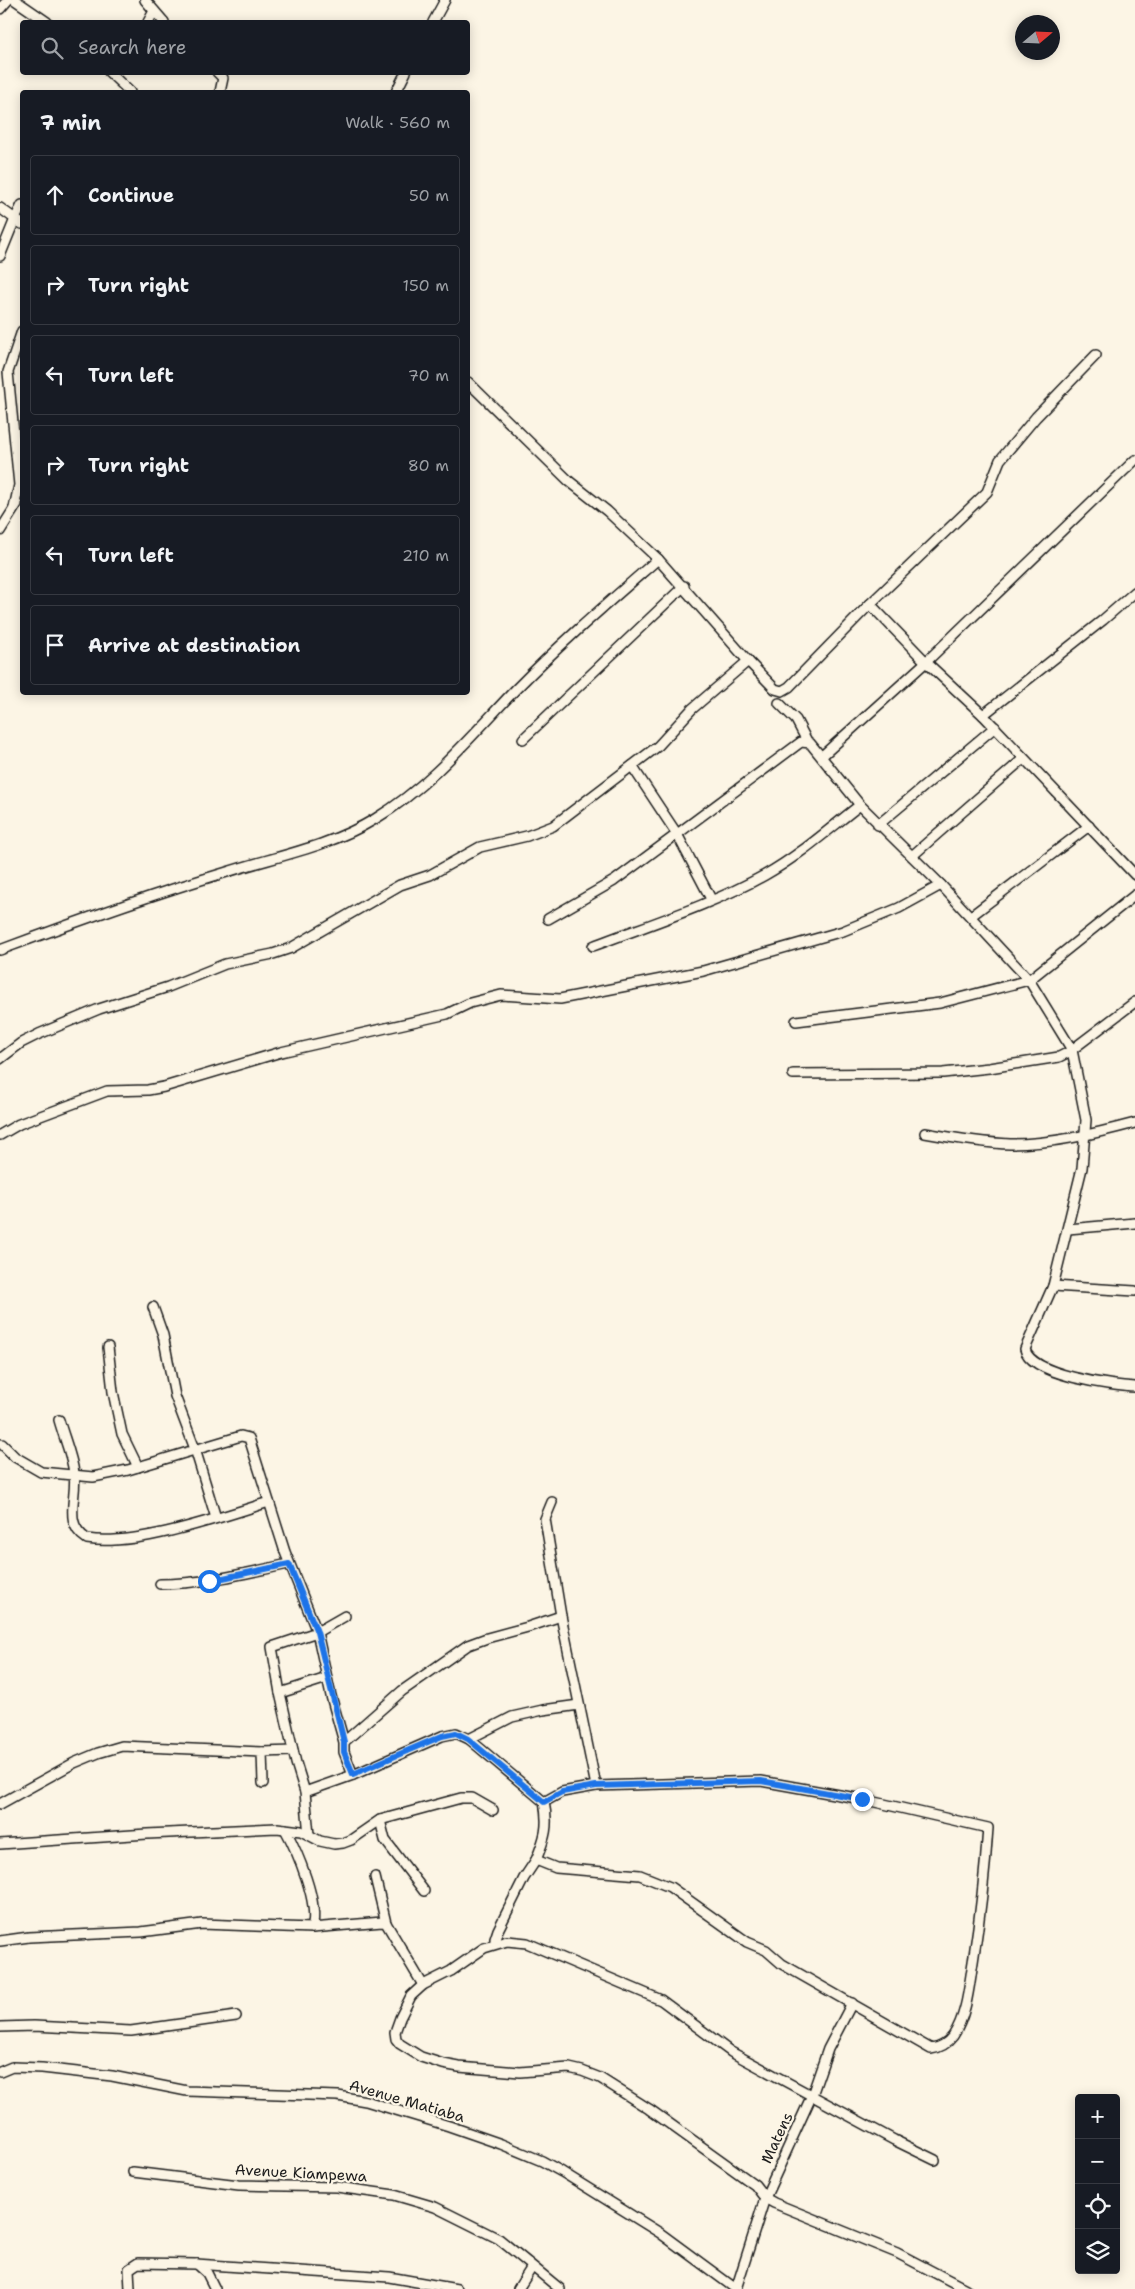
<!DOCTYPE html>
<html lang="en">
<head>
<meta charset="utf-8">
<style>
	body { margin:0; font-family:"Shantell Sans",sans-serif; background:#242831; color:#f1f3f6 }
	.controls { position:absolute; right:15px; bottom:15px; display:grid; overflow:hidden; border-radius:5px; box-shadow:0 2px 12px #0003 }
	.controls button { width:45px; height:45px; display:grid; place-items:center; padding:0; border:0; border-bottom:1px solid #363941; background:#171b24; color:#f1f3f6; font:25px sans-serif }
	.compass { position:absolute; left:1015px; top:15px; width:45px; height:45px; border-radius:50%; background:#171b24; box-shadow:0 2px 12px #0003; rotate:71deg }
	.stop { position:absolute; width:15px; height:15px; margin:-11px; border:4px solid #1a73e8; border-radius:50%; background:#fff }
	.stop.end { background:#1a73e8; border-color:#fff; box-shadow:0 1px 5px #0008 }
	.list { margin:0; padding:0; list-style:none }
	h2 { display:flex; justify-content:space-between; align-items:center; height:65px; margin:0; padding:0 20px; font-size:21px }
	h2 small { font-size:16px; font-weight:400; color:#9ea1a6 }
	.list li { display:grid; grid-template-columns:32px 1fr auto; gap:15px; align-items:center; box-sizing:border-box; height:80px; margin:0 10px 10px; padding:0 10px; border:1px solid #363941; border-radius:5px }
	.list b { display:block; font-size:19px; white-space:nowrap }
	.list em { font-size:16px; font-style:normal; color:#9ea1a6 }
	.icon { flex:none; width:28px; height:28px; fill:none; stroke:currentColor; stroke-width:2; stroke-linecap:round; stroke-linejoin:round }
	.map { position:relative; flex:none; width:1135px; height:2289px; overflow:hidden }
	.search { position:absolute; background:#171b24; box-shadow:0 2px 12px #0003; left:20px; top:20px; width:450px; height:55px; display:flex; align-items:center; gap:12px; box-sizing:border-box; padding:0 18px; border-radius:5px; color:#9ea1a6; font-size:19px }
	.panel { position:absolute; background:#171b24; box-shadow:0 2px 12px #0003; left:20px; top:90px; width:450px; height:605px; border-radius:5px }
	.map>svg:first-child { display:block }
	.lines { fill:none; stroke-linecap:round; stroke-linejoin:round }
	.street-casing { stroke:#1c1c1c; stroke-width:12 }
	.street { stroke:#fcf5e5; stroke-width:9 }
	.route { stroke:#1a73e8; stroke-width:6 }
	.labels { text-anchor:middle; stroke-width:4.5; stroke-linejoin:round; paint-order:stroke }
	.street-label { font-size:15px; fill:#1c1c1c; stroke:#fcf5e5 }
</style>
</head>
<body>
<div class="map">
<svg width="1135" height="2289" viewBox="0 0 1135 2289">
	<rect width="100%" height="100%" fill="#fcf5e5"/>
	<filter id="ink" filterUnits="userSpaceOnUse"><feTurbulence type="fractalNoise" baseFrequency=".02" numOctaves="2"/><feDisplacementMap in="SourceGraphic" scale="10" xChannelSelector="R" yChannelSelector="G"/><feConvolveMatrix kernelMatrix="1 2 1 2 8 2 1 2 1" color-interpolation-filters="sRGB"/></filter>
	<g filter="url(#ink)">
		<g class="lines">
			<defs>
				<g id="street">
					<path d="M15,0L47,22"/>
					<path d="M145,0L164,22"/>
					<path d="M0,9L8,0"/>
					<path d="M148,22L154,11"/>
					<path d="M433,22L445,0"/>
					<path d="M109,72L130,92"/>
					<path d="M217,72L223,78L220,92"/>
					<path d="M396,92L406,72"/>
					<path d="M0,208L22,224"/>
					<path d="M0,256L15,219L22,205"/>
					<path d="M468,382L569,481L607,511L658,559L748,661L775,689L782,691L789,687L870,604L987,492L1000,460L1036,417L1096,355"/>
					<path d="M14,508L19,485L8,372L22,331"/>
					<path d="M0,531L17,504"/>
					<path d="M870,604L926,662L983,715L1135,875"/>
					<path d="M779,703L796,720L807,741"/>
					<path d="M983,715L1103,620L1135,592"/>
					<path d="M523,739L684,586"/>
					<path d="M822,756L926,662L1135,460"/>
					<path d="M632,766L677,834L711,899"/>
					<path d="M878,825L995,727"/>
					<path d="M912,856L1023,759"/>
					<path d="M971,916L1089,826"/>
					<path d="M548,919L614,881L801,742L810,743L860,805L941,885L1029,980L1072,1050L1086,1120L1082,1168L1053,1286L1025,1349C1030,1375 1113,1386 1135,1387"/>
					<path d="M593,946C650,924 711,905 765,875C799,856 829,829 860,805"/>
					<path d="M0,950C75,922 150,895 227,872C277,856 329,847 375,819C430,786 472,735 516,689C561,643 610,601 658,559"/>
					<path d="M796,1021L940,1003L1029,980L1135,895"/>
					<path d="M0,1059L21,1043L39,1034L99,1009L168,987L225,964L273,954L291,948L400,885L430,875L480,847L527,836L553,826L658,746L692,709L748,661"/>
					<path d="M793,1074L943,1073L989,1068L1059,1057L1069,1052L1135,1002"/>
					<path d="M925,1133C953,1138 981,1143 1010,1144C1052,1144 1094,1134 1135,1123"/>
					<path d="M0,1135L19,1124L107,1091L148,1090L164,1087L281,1052L447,1014L470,1003L501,995L560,999L703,971L843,931L899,908L941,885"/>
					<path d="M1068,1229L1135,1223"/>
					<path d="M1053,1286L1135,1291"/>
					<path d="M153,1307L163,1335L175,1396L195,1449L216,1518"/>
					<path d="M108,1347L113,1392L122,1434L138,1467"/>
					<path d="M59,1420C64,1438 72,1456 74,1473C78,1497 62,1523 87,1539C135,1547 221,1517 269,1502"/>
					<path d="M2,1444L15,1457L41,1472L93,1477L128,1470L241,1436L249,1438L285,1552L317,1632L331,1696L344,1742V1752L353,1775"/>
					<path d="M552,1502L545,1519L561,1616L596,1786"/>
					<path d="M160,1584C204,1584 246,1573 289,1564"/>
					<path d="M280,1693L272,1647L317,1632L345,1616"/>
					<path d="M469,1739L512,1717L543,1710L579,1705"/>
					<path d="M344,1742L402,1691L468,1645L487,1638L528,1627L561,1616"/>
					<path d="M262,1752L293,1751"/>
					<path d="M305,1792L353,1775L442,1736L456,1733L469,1739L544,1802C549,1826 545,1838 536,1860"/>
					<path d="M0,1804L74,1763L98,1753L122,1746L262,1752L263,1783"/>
					<path d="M380,1820L385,1840L424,1891"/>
					<path d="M285,1829C297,1851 320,1904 312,1928"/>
					<path d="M309,1835L305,1792L296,1763L280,1693L327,1678"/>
					<path d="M0,1844L147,1834L277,1828L301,1831L320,1841L334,1844L343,1843L351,1840L380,1820L461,1798H472L493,1810"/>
					<path d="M375,1877L386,1923"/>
					<path d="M0,1941L29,1937L141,1932L202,1924L312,1928L382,1922L386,1923L423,1985"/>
					<path d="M497,1943L495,1939L498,1930L524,1878L536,1860L556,1868L640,1875L670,1887L747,1942L766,1950L782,1964L931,2049C940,2048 947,2044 953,2036C967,2015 969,1986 973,1962C980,1917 985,1873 988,1828L862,1799L761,1781L596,1786L562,1792L544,1802"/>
					<path d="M0,2027L34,2026L131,2031L236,2016"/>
					<path d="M0,2072L12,2067L42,2068L112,2076L187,2091L338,2096L366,2101L449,2126L501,2144L542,2161L562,2172L660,2233L736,2289"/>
					<path d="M935,2160L894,2140L731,2052L661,2000L527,1943L507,1941L484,1948L451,1971L423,1985L411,1996L400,2018L395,2032L396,2039L400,2044L421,2057L443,2064L459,2067L520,2072L569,2068L582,2071L600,2078L649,2109L755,2185L765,2198L774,2203L897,2253L966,2289"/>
					<path d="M133,2172L239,2185L337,2187L394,2195L435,2207L499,2239L560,2289"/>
					<path d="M197,2264L207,2273L215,2289"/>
					<path d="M130,2289L129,2269L138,2263L196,2264L389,2277L457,2289"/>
					<path d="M518,2289L532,2267"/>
					<path d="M736,2289L765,2198L812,2095L828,2049L852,2003"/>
				</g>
			</defs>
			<use href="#street" class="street-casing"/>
			<use href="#street" class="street"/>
		</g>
	</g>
	<g class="lines" filter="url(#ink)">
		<path class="route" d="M209,1581L289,1564L317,1632L344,1742V1752L353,1774L442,1736L456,1733L468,1739L544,1802L562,1792L596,1786L761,1781L862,1799"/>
	</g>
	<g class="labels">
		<g class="street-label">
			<text transform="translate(407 2101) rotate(16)" y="5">Avenue Matiaba</text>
			<text transform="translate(777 2138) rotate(-65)" y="5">Matens</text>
			<text transform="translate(301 2173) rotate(3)" y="5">Avenue Kiampewa</text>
		</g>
	</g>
</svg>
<div class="controls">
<button>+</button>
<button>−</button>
<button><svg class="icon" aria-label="locate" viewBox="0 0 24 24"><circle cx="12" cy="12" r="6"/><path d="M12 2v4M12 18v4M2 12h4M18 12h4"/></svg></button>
<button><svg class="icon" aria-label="layers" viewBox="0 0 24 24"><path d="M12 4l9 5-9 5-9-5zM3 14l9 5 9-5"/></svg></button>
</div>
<svg class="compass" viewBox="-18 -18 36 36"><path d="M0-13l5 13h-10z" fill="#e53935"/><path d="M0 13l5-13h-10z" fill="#9ea1a6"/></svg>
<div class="stop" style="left:209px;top:1581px"></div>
<div class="stop end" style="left:862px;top:1799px"></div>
<div class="search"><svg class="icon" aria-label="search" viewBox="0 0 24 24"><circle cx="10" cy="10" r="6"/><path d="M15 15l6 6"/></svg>Search here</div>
<section class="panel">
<h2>7 min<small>Walk · 560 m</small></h2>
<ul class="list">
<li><svg class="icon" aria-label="ahead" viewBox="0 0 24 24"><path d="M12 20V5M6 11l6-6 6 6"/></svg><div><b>Continue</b></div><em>50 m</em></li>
<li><svg class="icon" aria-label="right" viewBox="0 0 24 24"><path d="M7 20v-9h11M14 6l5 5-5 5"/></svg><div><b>Turn right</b></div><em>150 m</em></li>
<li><svg class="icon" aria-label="left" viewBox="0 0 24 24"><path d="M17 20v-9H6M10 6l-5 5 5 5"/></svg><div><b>Turn left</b></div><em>70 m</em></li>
<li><svg class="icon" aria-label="right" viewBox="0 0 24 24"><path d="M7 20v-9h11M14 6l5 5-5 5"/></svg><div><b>Turn right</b></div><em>80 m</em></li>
<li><svg class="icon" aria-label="left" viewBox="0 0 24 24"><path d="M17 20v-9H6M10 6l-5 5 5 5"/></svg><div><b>Turn left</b></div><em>210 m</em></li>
<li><svg class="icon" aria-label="arrive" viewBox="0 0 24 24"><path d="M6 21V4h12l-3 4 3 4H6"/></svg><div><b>Arrive at destination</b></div></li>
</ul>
</section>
</div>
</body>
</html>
